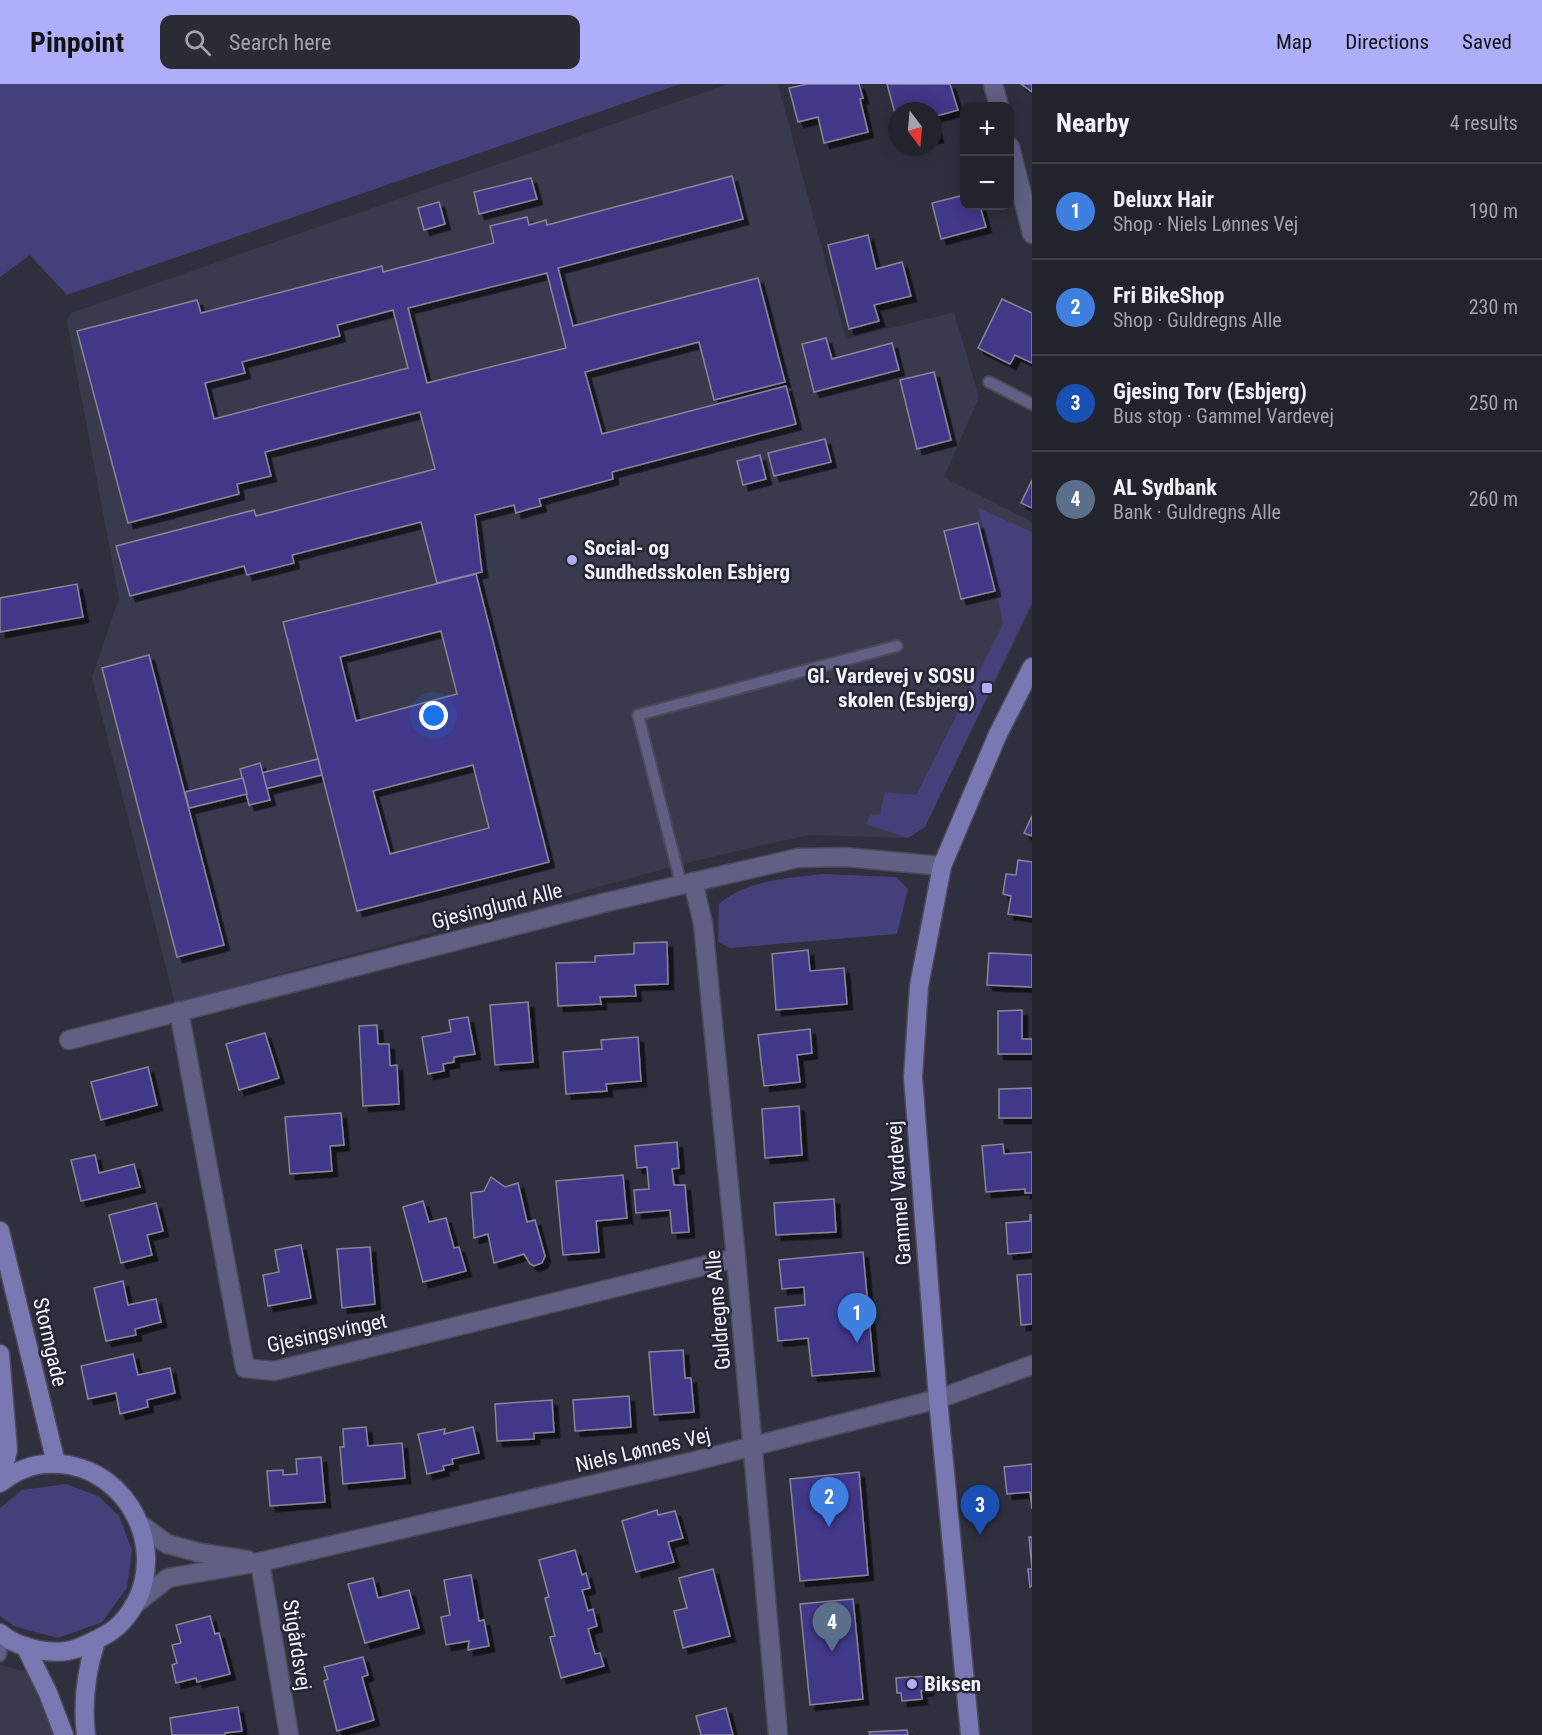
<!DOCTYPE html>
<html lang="en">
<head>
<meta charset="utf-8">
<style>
	body { margin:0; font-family:"Roboto Condensed",sans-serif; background:#2b2b36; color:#f1f3f6 }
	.controls { position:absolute; right:18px; top:18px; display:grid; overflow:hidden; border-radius:12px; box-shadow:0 3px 15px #0003 }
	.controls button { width:54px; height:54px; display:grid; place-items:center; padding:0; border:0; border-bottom:2px solid #40404a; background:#23232e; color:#f1f3f6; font:30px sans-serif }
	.compass { position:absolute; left:888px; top:18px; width:54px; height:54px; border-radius:50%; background:#23232e; box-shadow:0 3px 15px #0003; rotate:164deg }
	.you { position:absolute; left:434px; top:632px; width:21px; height:21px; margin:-15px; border:4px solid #fff; border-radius:50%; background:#1a73e8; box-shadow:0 0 0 9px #1a73e833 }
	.badge { display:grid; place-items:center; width:39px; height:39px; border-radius:50%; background:#afaefa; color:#fff; font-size:20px; font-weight:700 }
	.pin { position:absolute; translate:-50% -50px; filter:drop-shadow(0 2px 3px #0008) }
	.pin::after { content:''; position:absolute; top:32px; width:21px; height:18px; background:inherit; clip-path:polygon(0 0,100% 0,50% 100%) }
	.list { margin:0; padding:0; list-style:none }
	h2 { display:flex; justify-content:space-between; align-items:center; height:78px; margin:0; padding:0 24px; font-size:26px }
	h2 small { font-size:20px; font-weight:400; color:#a3a4aa }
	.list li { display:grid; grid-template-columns:39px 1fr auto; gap:18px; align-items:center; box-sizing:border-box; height:96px; padding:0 24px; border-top:2px solid #40404a }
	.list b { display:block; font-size:22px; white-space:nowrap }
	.list p { margin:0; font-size:20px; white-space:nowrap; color:#a3a4aa }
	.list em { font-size:20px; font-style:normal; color:#a3a4aa }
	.icon { flex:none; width:33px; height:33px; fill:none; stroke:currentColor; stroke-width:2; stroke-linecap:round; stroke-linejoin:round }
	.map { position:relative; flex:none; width:1032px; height:1651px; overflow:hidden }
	header { display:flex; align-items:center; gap:36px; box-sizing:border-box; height:84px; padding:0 30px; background:#afaefa; color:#111 }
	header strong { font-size:28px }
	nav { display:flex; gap:33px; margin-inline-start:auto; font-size:21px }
	.search { width:420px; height:54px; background:#2b2b36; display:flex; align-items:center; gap:15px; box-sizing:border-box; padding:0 21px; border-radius:12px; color:#a3a4aa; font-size:22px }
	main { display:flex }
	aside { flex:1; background:#23232e }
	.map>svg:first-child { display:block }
	.built { fill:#3a3a4e }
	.green { fill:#444079 }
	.building { fill:#43398a; stroke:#868698; stroke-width:1.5; fill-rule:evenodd; filter:url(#shadow) }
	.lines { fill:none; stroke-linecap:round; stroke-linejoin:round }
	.lane-casing { stroke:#4a4a59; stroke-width:14 }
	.street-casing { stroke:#4a4a59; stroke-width:21 }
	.secondary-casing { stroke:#4a4a59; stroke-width:21 }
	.lane { stroke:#605f84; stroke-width:10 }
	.street { stroke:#605f84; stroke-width:18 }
	.secondary { stroke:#7a78b3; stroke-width:18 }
	.poi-dot { fill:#afaefa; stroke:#252533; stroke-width:2 }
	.labels { text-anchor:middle; stroke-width:5; stroke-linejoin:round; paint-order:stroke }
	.poi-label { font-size:21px; font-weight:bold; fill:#f2f3fc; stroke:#252533; text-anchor:start }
	.street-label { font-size:21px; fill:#f2f3fc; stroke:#252533 }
</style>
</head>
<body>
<header>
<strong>Pinpoint</strong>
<div class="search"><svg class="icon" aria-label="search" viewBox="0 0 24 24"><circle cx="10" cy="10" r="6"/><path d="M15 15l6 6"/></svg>Search here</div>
<nav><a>Map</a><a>Directions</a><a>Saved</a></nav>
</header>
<main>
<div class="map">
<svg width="1032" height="1651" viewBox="0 0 1032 1651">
	<defs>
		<filter id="shadow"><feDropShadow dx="5.5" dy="5.5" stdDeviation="0" flood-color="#0009"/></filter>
	</defs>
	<rect width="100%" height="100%" fill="#2f2f3e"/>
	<g class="built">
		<path d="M728,0H778L846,255L954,228L979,313L944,393L1032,438V522L925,743L908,754L808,751L686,779L175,919L92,593L119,514L67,237L71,229Z"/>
		<path d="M0,1581L55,1596L63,1651H0Z"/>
	</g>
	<g class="green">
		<path d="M0,0H680L67,211L30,171L0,193Z"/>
		<path d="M978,424L1032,448V518L925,743L908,754L866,740L870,731L880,730L885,708L916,711L1003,540Z"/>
		<path d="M823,790L896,793L908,805L897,850L730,864L718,858L719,820C747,796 789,794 823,790Z"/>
		<path d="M66,1400L98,1412L119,1432L132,1466L127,1504L102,1538L58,1554L16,1543L0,1532V1424L22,1406Z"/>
	</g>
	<g class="building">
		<path d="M807,0H859L863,14L860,15L868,48L824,59L818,33L798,38L789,4Z"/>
		<path d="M887,0H950L958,26L933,33V27H897V37Z"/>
		<path d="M1021,0H1032V8Z"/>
		<path d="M933,37L938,53L933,54Z"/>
		<path d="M732,92L743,135L558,184L573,242L758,194L785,298L714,316L699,258L585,288L602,350L786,302L796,340L612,388L613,395L539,415L541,422L529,425L516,429L514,421L475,431L482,488L437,499L421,438L292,471L294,479L247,491L244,482L130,512L116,462L254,426L256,432L435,385L420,328L265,368L271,392L237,400L239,410L128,439L77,247L197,216L201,229L382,182L383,188L494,159L490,142L527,133L529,141L546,136L547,141ZM547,189L566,264L427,299L408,224ZM393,226L408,284L214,335L205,299L245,289L242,278L340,252L337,241Z"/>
		<path d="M531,94L537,115L479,130L474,108Z"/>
		<path d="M964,111V122H980L986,143L941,155L932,119Z"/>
		<path d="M439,118L445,140L424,146L418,124Z"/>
		<path d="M868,151L876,185L902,178L911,212L874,221L879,237L849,245L828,161Z"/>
		<path d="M1002,215L1032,229V279L1015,271L1010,280L978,264Z"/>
		<path d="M826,254L832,275L892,259L899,286L814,308L802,260Z"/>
		<path d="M934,288L951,356L917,365L900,296Z"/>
		<path d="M825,355L831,378L774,392L768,369Z"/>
		<path d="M760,371L766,395L743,401L737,377Z"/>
		<path d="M1032,396V424L1021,419Z"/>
		<path d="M978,439L995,507L961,515L944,447Z"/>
		<path d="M476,490L549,778L357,827L283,538ZM441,547L457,610L356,637L340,573ZM473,681L489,744L390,770L373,707Z"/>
		<path d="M77,500L83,533L0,548V514Z"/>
		<path d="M149,571L224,861L177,873L102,584Z"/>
		<path d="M318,675L322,691L265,705L261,689Z"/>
		<path d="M260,679L270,716L249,721L240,685Z"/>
		<path d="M243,694L247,710L189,724L185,708Z"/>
		<path d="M1032,732V752L1024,749Z"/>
		<path d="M1018,776L1032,778V833L1008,830L1011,812L1003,810L1006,790L1016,791Z"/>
		<path d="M667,858L668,900L635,901L636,912L600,913L601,920L558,922L556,879L595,878V872L634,870V859Z"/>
		<path d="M808,866L810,887L844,884L847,920L776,926L772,870Z"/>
		<path d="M989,869L1032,871V903L987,901Z"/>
		<path d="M528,918L533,978L495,981L490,921Z"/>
		<path d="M1022,926V955H1032V970H998V927Z"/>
		<path d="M468,933L475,970L454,973V978L443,980L444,987L428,990L422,953L451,948L449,936Z"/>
		<path d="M377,941L378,960H389L390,982L397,981L399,1020L363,1022L359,942Z"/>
		<path d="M810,945L812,969L797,971L800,998L764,1002L758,951Z"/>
		<path d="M265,949L279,994L239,1006L226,960Z"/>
		<path d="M638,953L641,997L606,1000L607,1007L566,1010L563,968L602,965L601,956Z"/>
		<path d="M148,983L157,1021L101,1036L91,998Z"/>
		<path d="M1032,1004V1034H999V1005Z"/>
		<path d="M799,1022L802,1071L765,1074L762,1025Z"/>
		<path d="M341,1029L344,1061L330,1062L332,1087L290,1090L285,1033Z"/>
		<path d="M677,1058L679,1084L672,1085L674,1101H685L689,1148L672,1149L670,1126L636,1129L634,1106L649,1105L647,1083L637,1084L635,1062Z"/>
		<path d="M1003,1060L1004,1070L1032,1068V1109H1025V1105L986,1108L982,1062Z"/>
		<path d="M95,1071L99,1089L134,1080L140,1103L81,1117L71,1076Z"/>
		<path d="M623,1091L627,1134L596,1137L599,1168L563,1171L556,1097Z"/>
		<path d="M491,1093L505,1103L518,1099L527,1138L535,1136L545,1172L542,1179L534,1182L530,1180L524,1170L494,1179L488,1150L474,1154L471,1109L484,1107Z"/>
		<path d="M834,1115L836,1148L776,1151L774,1119Z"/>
		<path d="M423,1117L429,1138L446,1134L454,1164L459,1163L466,1187L423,1198L403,1123Z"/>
		<path d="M156,1119L163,1147L147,1151L152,1171L121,1179L109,1131Z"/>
		<path d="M1030,1131H1032V1168L1008,1170L1006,1139L1030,1137Z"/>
		<path d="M301,1161L311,1214L268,1222L263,1191L279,1188L275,1166Z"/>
		<path d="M370,1163L375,1220L342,1224L337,1165Z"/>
		<path d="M863,1168L874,1287L812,1292L808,1254L778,1257L775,1224L805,1221L804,1203L782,1205L779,1176Z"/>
		<path d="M1032,1190V1240L1021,1241L1017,1191Z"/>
		<path d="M123,1197L128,1221L156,1215L161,1238L135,1245L136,1251L106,1257L94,1204Z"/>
		<path d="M683,1266L685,1294H691L694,1328L654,1331L649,1268Z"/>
		<path d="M133,1270L138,1291L170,1284L175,1309L147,1316L148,1323L120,1330L116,1309L88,1315L81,1282Z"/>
		<path d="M629,1312L631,1343L575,1347L573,1316Z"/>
		<path d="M552,1316L554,1348L534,1349V1355L497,1357L495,1320Z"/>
		<path d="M366,1343L368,1362L402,1359L405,1394L343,1400L340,1363H344L343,1345Z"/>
		<path d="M473,1343L479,1369L452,1375L453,1380L443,1382L444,1386L427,1390L418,1350L445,1345L444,1350Z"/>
		<path d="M321,1373L325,1418L270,1422L267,1387L283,1386V1391L297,1390L296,1375Z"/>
		<path d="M1032,1380V1425L1030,1408L1007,1410L1004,1383Z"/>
		<path d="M859,1388L868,1491L800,1497L790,1395Z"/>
		<path d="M657,1426L658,1431L675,1427L683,1454L668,1458L674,1478L636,1488L622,1437Z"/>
		<path d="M1029,1453H1032V1485Z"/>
		<path d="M575,1466L582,1491L586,1489L590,1504L582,1506L588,1527L593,1525L597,1542L588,1545L595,1570L600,1569L604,1582L561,1594L550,1553L555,1552L545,1514L549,1513L539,1476Z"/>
		<path d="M713,1485L730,1552L683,1564L674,1527L687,1524L679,1494Z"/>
		<path d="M1028,1485H1032V1502L1030,1503Z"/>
		<path d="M471,1491L479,1537L484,1536L489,1562L468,1566L469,1557L446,1561L441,1533L450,1531L444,1496Z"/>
		<path d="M373,1494L378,1514L409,1506L419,1544L365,1559L348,1500Z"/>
		<path d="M853,1515L863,1615L810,1621L800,1520Z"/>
		<path d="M210,1532L215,1550L219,1549L230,1590L197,1598L196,1594L176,1599L172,1581L177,1579L172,1561L181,1559L176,1541Z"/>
		<path d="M363,1573L368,1591L362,1593L374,1636L337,1647L324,1597L328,1595L324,1583Z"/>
		<path d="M928,1592V1606L921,1607L922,1615L902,1617L901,1609H897L896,1594Z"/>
		<path d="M238,1623L242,1647L225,1649V1651H172L170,1634Z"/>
		<path d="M726,1624L733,1651H701L696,1632Z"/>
		<path d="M907,1646L908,1651H870L869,1648Z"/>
	</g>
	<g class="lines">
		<defs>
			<g id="lane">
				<path d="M989,298L1032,320"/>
				<path d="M681,800L638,631L897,562"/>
				<path d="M0,1572L5,1553"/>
			</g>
			<g id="street">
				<path d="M993,0L999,22"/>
				<path d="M1010,63L1032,150"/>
				<path d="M693,798L703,839L736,1174L778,1651"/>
				<path d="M179,927L245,1284L274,1287L736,1174"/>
				<path d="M69,956L603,819L798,774L845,773L942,782"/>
				<path d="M140,1440L167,1460L201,1469L247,1476"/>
				<path d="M260,1478L289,1651"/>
				<path d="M134,1521L168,1494L260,1478L695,1377L938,1315L1032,1281"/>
			</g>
			<g id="secondary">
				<path d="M0,1147L56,1379"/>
				<path d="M0,1270L8,1366L0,1398"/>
				<path d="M0,1399C7,1394 15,1388 24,1385C38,1379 54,1379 69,1381C142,1395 173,1489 118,1542C107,1552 92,1558 78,1564C55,1573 19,1565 0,1549"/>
				<path d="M25,1562L48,1609L64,1651"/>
				<path d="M86,1651C82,1618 86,1588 96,1557"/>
				<path d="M970,1651L938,1315L913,993L919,902L942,782L998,650L1032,583"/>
			</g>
		</defs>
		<use href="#lane" class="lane-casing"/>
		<use href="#street" class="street-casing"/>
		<use href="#secondary" class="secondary-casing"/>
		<use href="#lane" class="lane"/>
		<use href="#street" class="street"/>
		<use href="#secondary" class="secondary"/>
	</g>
	<g class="poi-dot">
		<circle cx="572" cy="476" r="6"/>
		<rect x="981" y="598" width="12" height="12" rx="3"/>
		<circle cx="912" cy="1600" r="6"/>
	</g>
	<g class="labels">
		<g class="poi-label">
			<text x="584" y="471">Social- og<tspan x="584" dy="24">Sundhedsskolen Esbjerg</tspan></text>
			<text x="975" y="599" text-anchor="end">Gl. Vardevej v SOSU<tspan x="975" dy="24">skolen (Esbjerg)</tspan></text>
			<text x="924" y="1607">Biksen</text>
		</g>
		<g class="street-label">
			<text transform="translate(497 822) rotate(-14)" y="7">Gjesinglund Alle</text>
			<text transform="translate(899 1109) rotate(-94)" y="7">Gammel Vardevej</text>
			<text transform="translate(718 1226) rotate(-95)" y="7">Guldregns Alle</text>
			<text transform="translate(327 1249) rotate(-12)" y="7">Gjesingsvinget</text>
			<text transform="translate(50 1258) rotate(77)" y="7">Stormgade</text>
			<text transform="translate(643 1366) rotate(-13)" y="7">Niels Lønnes Vej</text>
			<text transform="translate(297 1561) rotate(81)" y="7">Stigårdsvej</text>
		</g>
	</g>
</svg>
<div class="controls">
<button>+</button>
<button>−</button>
</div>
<svg class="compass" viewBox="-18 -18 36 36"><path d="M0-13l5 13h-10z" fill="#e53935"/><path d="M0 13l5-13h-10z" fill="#a3a4aa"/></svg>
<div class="you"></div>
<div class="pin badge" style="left:857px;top:1259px;background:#3f7fe0">1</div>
<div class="pin badge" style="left:829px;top:1443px;background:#3f7fe0">2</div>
<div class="pin badge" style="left:980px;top:1451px;background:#1a4fb4">3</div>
<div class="pin badge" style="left:832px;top:1568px;background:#5c6f8a">4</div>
</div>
<aside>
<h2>Nearby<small>4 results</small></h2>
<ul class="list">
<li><span class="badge" style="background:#3f7fe0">1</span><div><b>Deluxx Hair</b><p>Shop · Niels Lønnes Vej</p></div><em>190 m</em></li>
<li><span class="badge" style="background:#3f7fe0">2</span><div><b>Fri BikeShop</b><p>Shop · Guldregns Alle</p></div><em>230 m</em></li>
<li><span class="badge" style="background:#1a4fb4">3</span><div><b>Gjesing Torv (Esbjerg)</b><p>Bus stop · Gammel Vardevej</p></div><em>250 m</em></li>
<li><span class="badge" style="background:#5c6f8a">4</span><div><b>AL Sydbank</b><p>Bank · Guldregns Alle</p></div><em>260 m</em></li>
</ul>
</aside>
</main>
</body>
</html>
